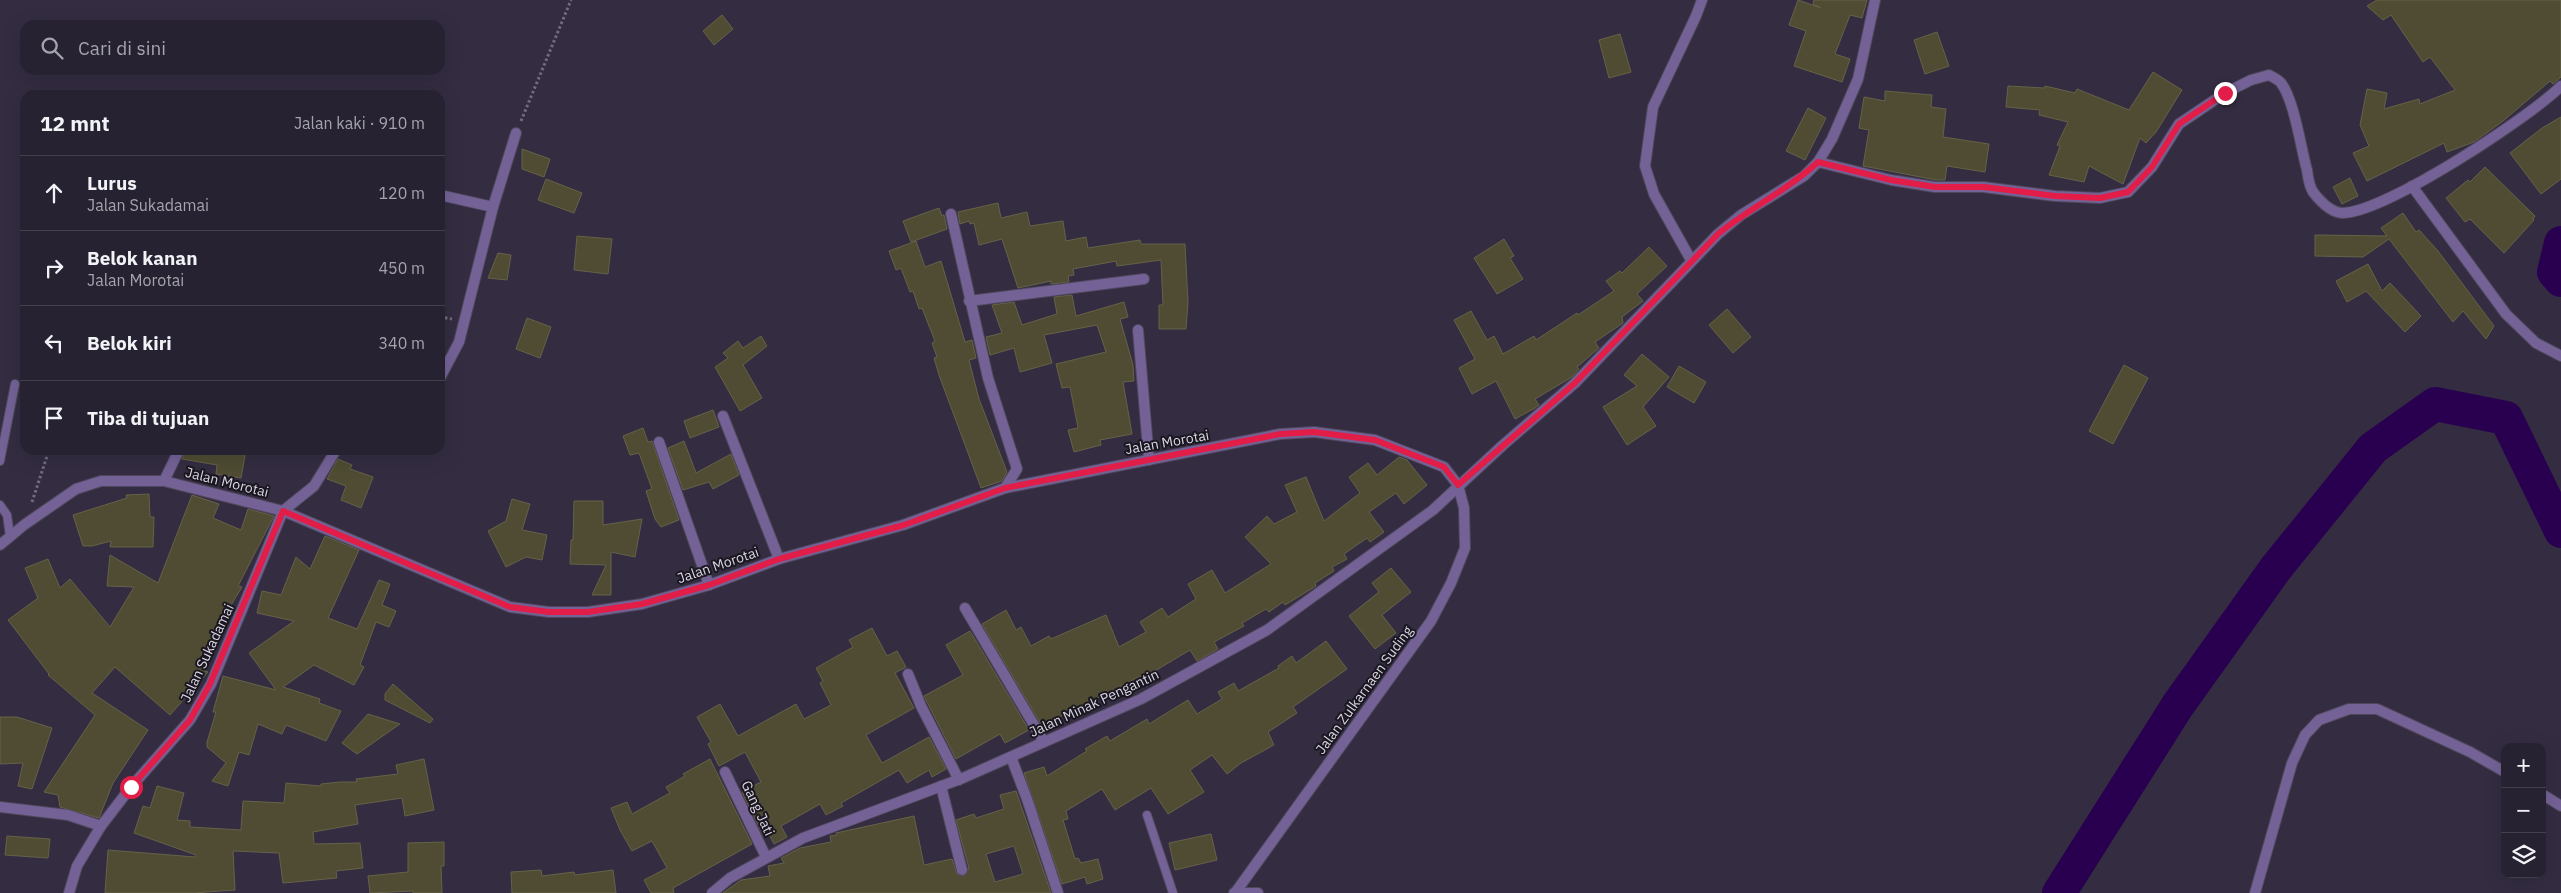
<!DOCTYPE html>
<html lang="id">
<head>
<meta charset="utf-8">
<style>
	body { margin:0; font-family:"IBM Plex Sans",sans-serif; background:#2f2a3a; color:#f1f3f6 }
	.controls { position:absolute; right:15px; bottom:15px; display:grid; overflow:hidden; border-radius:10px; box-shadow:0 5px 20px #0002 }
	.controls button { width:45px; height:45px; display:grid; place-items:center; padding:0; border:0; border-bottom:1px solid #433f4d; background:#272232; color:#f1f3f6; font:25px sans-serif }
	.stop { position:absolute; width:15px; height:15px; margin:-11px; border:4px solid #e11d48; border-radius:50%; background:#fff }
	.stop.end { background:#e11d48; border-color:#fff; box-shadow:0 1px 5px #0008 }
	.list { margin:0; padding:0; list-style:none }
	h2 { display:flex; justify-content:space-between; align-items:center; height:65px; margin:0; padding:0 20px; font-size:21px }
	h2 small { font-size:16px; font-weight:400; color:#a4a4ac }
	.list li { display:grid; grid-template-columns:32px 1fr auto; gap:15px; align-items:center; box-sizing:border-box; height:75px; padding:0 20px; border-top:1px solid #433f4d }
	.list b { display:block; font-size:19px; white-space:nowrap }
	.list p { margin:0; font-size:16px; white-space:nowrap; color:#a4a4ac }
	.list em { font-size:16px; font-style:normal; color:#a4a4ac }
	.icon { flex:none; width:28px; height:28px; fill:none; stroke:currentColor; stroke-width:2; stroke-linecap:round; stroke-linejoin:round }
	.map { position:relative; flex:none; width:2561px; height:893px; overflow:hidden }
	.search { position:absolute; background:#272232; box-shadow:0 5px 20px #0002; left:20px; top:20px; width:425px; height:55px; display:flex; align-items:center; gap:12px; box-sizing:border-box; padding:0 18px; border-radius:15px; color:#a4a4ac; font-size:19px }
	.panel { position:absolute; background:#272232; box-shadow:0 5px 20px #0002; left:20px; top:90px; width:425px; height:365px; border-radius:15px }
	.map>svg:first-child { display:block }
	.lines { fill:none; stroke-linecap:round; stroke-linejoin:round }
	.river { stroke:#29004f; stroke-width:34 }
	.building { fill:#4f4c33; stroke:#656248; fill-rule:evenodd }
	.service-casing { stroke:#4f485c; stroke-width:10 }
	.minor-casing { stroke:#4f485c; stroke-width:12 }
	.tertiary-casing { stroke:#4f485c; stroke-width:12 }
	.path { stroke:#726c7e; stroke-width:3; stroke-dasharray:2.5 2.5; stroke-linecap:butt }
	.service { stroke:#746297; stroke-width:8 }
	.minor { stroke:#746297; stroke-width:10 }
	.tertiary { stroke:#746297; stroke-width:10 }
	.route { stroke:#e11d48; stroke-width:6 }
	.labels { text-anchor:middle; stroke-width:4; stroke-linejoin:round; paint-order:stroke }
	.street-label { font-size:14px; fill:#dad6e4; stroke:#1a1721 }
</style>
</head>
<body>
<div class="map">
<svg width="2561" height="893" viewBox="0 0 2561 893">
	<rect width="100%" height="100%" fill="#342d42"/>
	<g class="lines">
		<g class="river">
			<path d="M2561,243L2554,272L2561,280"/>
			<path d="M2059,893L2178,705L2276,568L2373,448L2435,404L2506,418L2561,531"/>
		</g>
	</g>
	<g class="building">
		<path d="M1798,0L1821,8L1813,4L1814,0H1867L1862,18L1850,15L1835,54L1850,59L1842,82L1794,66L1806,31L1789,25Z"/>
		<path d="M2377,0H2561V77L2553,84L2550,81L2503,121L2474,142L2447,152L2444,143L2367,181L2353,153L2369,146L2360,125L2367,89L2387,93L2384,109L2419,99L2420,104L2455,90L2430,57L2423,62L2391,15L2383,20L2367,6Z"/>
		<path d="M722,15L733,29L714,45L703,31Z"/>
		<path d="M1937,32L1949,66L1925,74L1914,40Z"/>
		<path d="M1620,34L1631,72L1609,78L1599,40Z"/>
		<path d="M2153,72L2182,90L2156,132L2146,143L2140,138L2123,184L2089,166L2084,182L2049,175L2060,146L2057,145L2068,122L2039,115L2040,110L2006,107L2008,86L2045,88V86L2075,93L2077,89L2129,110Z"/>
		<path d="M1885,91L1932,95L1931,107L1946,109L1943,137L1989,144L1985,172L1947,166L1945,180H1936L1863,166L1869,130L1859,128L1864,97L1885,101Z"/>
		<path d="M1808,108L1826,118L1805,160L1786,151Z"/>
		<path d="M2561,117V179L2541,194L2510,153L2542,128Z"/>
		<path d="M522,149L550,159L544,177L522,169Z"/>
		<path d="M2485,167L2535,216L2533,219L2534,220L2504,253L2470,219L2465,222L2446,198L2468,180L2470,182Z"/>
		<path d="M2350,178L2358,196L2342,204L2333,187Z"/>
		<path d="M546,179L582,193L574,213L538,200Z"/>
		<path d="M998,203L1001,218L1027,212L1030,226L1063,221L1066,241L1086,237L1088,248L1140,240L1141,244H1185L1188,302L1186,329H1159V305H1163L1161,260L1117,266L1116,261L1073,269L1074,275L1068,276L1069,282L1051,284V281L1018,288L1002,239L979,245L974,223L970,224L969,221L960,224L958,212Z"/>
		<path d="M939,208L942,216L944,215L947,229L911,242L903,221Z"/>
		<path d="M2403,213L2416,232L2419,230L2438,251L2494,326L2486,339L2463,311L2453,322L2389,239L2363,257L2315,256V235L2387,236L2381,228Z"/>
		<path d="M577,236L612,239L608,274L574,270Z"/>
		<path d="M1504,239L1514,256L1510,258L1523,279L1497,294L1474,258Z"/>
		<path d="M916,241L925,267L941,261L965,342L972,340L976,358L969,360L979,399L1007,472L1002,481L981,488L939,375L934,358L937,357L932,343L935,341L922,308L919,309L913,291L910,292L901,268L896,270L889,251Z"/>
		<path d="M1649,247L1667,266L1637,294L1643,301L1622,317L1623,323L1595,342L1599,348L1577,367L1579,369L1572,377L1535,399L1539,405L1535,408L1515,419L1496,381L1472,394L1459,368L1475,359L1454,320L1471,311L1487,340L1494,336L1503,354L1534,336L1536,340L1577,313L1578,315L1614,291L1606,281L1620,271L1622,273Z"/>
		<path d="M498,253L511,255L507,280L488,278Z"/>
		<path d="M2368,264L2382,291L2390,283L2421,316L2405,332L2366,291L2347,302L2336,281Z"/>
		<path d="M1072,295L1076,316L1124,302L1128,317L1120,319L1133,365L1134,381L1123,382L1132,434L1100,440L1101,445L1074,452L1068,430L1078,428L1070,387L1062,388L1056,364L1106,352L1097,325L1044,335L1052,363L1020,372L1014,348L990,355L986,337L1002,333L992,305L1014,302L1022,325L1057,314L1054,297Z"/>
		<path d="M1727,309L1751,337L1733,353L1709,325Z"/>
		<path d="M527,318L551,327L540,358L516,349Z"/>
		<path d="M761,336L767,346L743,365L762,398L740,411L715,367L728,358L723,353L738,341L743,348Z"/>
		<path d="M1642,354L1669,377L1643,407L1656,426L1627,445L1603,407L1637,386L1624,375Z"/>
		<path d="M2124,365L2148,378L2113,444L2089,431Z"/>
		<path d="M1679,366L1706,382L1694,403L1667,387Z"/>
		<path d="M713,410L719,427L690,438L684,421Z"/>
		<path d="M643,428L648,442L652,441L679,520L661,527L655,519L646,491L652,489L639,453L630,455L623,436Z"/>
		<path d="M684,441L696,473L731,454L739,475L713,489L709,482L683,490L668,448Z"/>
		<path d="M186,450H246L241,478L216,474L217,465L182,459Z"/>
		<path d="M1399,457L1407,460L1427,485L1404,504L1396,493L1369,512L1384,532L1370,542L1367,538L1344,554L1347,559L1332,567L1334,571L1315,583L1316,586L1285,605L1283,602L1269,612L1266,609L1242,623L1244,626L1214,642L1218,649L1197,661L1190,650L1143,678L1141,676L1042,726L982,624L1006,610L1016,630L1021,627L1031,646L1049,636L1051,639L1106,615L1119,647L1146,632L1140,622L1162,608L1168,617L1196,599L1188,584L1212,570L1225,593L1271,564L1245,537L1267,516L1274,524L1297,512L1285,485L1306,477L1324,521L1360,493L1349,477L1368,463L1377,475Z"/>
		<path d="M338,459L352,465L350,469L373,477L361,508L341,500L346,486L327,479Z"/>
		<path d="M149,494L150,517H154L153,547H110L111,541L92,546H83L73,515L127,498L126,495Z"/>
		<path d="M192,495L219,504L213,518L241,530L248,509L274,516L238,586L242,587L201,654L209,661L202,670L208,672L170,715L115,667L92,693L148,730L113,783L99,818L60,807L58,795L44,792L95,715L48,675L49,674L8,620L38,598L25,568L48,559L60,588L70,579L110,627L134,587L107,586L110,555L158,583Z"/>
		<path d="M512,499L530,504L522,530L547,535L542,560L526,557L506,567L488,531L506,521Z"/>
		<path d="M574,501H603V525L642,519L635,557L611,552V595H592L606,565L570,564L571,540H573Z"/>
		<path d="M325,536L359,550L328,618L357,629L379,580L390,584L382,605L396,611L389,627L376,622L360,665L364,667L354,685L314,665L283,687L320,699L319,703L341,711L326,741L286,725L282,734L258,724L249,755L239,752L228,786L212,781L226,763L207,747V742L216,712H213L223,676L276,690L249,653L294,621L257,613L262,591L281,595L296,557L310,569Z"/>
		<path d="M1391,568L1411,592L1382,615L1396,633L1375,649L1349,616L1379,592L1372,583Z"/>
		<path d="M872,628L887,656L897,651L906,667L895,673L914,708L866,735L882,763L929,737L946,769L932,777L929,770L907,783L899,770L841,803L843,806L826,815L820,804L781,826L787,837L774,844L769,834L764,837L742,792L761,782L745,752L719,766L708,744L711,742L697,717L720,704L738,736L796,704L804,719L831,705L820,683L823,681L816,668L853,647L849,640Z"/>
		<path d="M970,631L1029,730L1005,743L1000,734L956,759L924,696L963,675L946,645Z"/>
		<path d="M1326,641L1347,669L1293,707L1297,713L1268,732L1274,745L1241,763L1227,774L1212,755L1190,770L1204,792L1168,814L1151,788L1115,810L1102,789L1066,811L1068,819L1063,820L1075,859L1078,858L1081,863L1098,859L1103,879L1087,884L1085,877L1062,884L1024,773L1044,767L1047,776L1087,751L1085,749L1107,736L1110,741L1147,719L1149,724L1188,700L1197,714L1222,699L1218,692L1234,683L1238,691L1279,668L1278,666L1292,656L1296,663Z"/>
		<path d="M393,684L433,719L430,723L385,700V694Z"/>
		<path d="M368,714L400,724L357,754L342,743Z"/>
		<path d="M0,717H17L52,728L32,789L18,786L23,763L0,764Z"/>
		<path d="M424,759L434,810L405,816L402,798L355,805L358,824L313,832L314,844L360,843L363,868L336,871L337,878L283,883L279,853L233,851L235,890L193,893H105L108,850L195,857L196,855L134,833L143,806L150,808L157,786L184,793L177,820L190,821V827L241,830L243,801L284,803L286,783L321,786V784L340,782H357L356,779L398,774L396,765Z"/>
		<path d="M710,759L752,844L673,888L674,893H651L644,880L667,868L652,841L632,851L620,830L611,808L627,802L632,814L670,793L666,787L685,776L683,774Z"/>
		<path d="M1016,791L1051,893H723L741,880L770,876L768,866L784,863L781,858L800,848L831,842L830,836L837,835L836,833L914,816L924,865L952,859L957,874L964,876L969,868L956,820L974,814L976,818L1004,809L1000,795ZM1014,846L1023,874L995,882L986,854Z"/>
		<path d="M1211,834L1217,860L1175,870L1169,843Z"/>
		<path d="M7,836L50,839L48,858L5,855Z"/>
		<path d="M444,842V866H441L442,893H413V891L370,893L368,876L408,872V843Z"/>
		<path d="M541,870L542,876L574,872L575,875L613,870L616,893H512L511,872Z"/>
	</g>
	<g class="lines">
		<defs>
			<g id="service">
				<path d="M0,461L15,384"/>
				<path d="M0,505L7,515L10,536"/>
				<path d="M1147,815L1173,893"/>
			</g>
			<g id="minor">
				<path d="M1818,162L1891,180L1935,187H1983L2055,196L2100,198L2128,192L2152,167L2179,124L2225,93L2251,80L2269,75C2273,77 2279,80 2281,83C2294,99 2301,149 2307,170C2308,177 2309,186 2313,192C2320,201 2331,213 2343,213C2386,212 2530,117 2561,86"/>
				<path d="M2412,186L2506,314L2536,343L2561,356"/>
				<path d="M440,195L493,207"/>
				<path d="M951,214L988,378L1017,469L1005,488"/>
				<path d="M1691,260L1654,194L1645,166L1653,107L1696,16L1702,0"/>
				<path d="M969,301L1144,279"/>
				<path d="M1138,330L1149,460"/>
				<path d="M440,378L459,342L493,207L516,133"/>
				<path d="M723,416L779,559"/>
				<path d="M659,442L709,585"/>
				<path d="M164,481L179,450"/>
				<path d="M965,608L1044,742"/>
				<path d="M908,674L921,706L959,780"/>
				<path d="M1011,757L1027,799L1058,893"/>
				<path d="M725,772L766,857"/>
				<path d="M941,786L962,870"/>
				<path d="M0,807L68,815L101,826"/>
				<path d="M69,893L77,866L101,826L131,787L190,720L211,684L283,511L314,486L336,450"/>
				<path d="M712,893L730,878L803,838L963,778L1141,699L1267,630L1433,510L1503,445L1575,383L1718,234L1741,215L1804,176L1818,162L1832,139L1858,79L1875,0"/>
			</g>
			<g id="tertiary">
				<path d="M0,545L24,525L76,489L101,481H164L283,511L510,607L549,612H588L642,604L709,585L779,559L903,525L1005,488L1280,434L1314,432L1375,440L1444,467L1458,485L1464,508L1465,548L1451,583L1431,621L1235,893"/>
				<path d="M2542,794L2561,806"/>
				<path d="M1234,893H1258"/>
				<path d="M2255,893L2292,763L2305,735L2319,720L2349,709H2377L2470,752L2505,772"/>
			</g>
		</defs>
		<use href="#service" class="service-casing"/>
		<use href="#minor" class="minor-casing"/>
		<use href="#tertiary" class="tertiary-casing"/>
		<g class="path">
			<path d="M521,121L571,0"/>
			<path d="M440,317L452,319"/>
			<path d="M32,502L49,450"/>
		</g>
		<use href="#service" class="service"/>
		<use href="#minor" class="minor"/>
		<use href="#tertiary" class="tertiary"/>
	</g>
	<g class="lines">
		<path class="route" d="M131,787L190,720L210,684L283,511L510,607L549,612H588L642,604L709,585L779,559L904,525L1005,488L1280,434L1314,432L1375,440L1444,467L1458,485L1575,383L1718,234C1750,208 1788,190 1818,162L1891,180L1935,187H1984L2055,196L2100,198L2128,192L2152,167L2179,124L2225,93"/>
	</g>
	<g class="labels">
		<g class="street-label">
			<text transform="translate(1167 442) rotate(-10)" y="5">Jalan Morotai</text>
			<text transform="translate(227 482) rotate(14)" y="5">Jalan Morotai</text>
			<text transform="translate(718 565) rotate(-19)" y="5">Jalan Morotai</text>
			<text transform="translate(207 653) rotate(-65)" y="5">Jalan Sukadamai</text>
			<text transform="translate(1364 690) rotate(-54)" y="5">Jalan Zulkarnaen Suding</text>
			<text transform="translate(1094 703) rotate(-25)" y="5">Jalan Minak Pengantin</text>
			<text transform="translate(758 808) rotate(65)" y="5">Gang Jati</text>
		</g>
	</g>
</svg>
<div class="controls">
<button>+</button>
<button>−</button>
<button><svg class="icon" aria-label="layers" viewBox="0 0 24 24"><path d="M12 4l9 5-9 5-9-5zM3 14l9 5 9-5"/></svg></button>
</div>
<div class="stop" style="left:131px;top:787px"></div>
<div class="stop end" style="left:2225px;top:93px"></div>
<div class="search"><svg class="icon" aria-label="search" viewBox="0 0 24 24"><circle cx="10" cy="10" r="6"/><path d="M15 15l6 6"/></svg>Cari di sini</div>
<section class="panel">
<h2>12 mnt<small>Jalan kaki · 910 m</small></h2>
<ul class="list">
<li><svg class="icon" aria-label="ahead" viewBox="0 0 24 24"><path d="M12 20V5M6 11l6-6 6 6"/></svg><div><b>Lurus</b><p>Jalan Sukadamai</p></div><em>120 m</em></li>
<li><svg class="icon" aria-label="right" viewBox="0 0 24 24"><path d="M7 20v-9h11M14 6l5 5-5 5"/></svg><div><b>Belok kanan</b><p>Jalan Morotai</p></div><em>450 m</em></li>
<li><svg class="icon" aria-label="left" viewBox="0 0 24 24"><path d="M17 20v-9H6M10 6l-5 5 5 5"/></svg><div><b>Belok kiri</b></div><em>340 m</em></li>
<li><svg class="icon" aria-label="arrive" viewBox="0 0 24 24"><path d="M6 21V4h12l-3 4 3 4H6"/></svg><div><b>Tiba di tujuan</b></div></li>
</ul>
</section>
</div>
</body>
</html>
